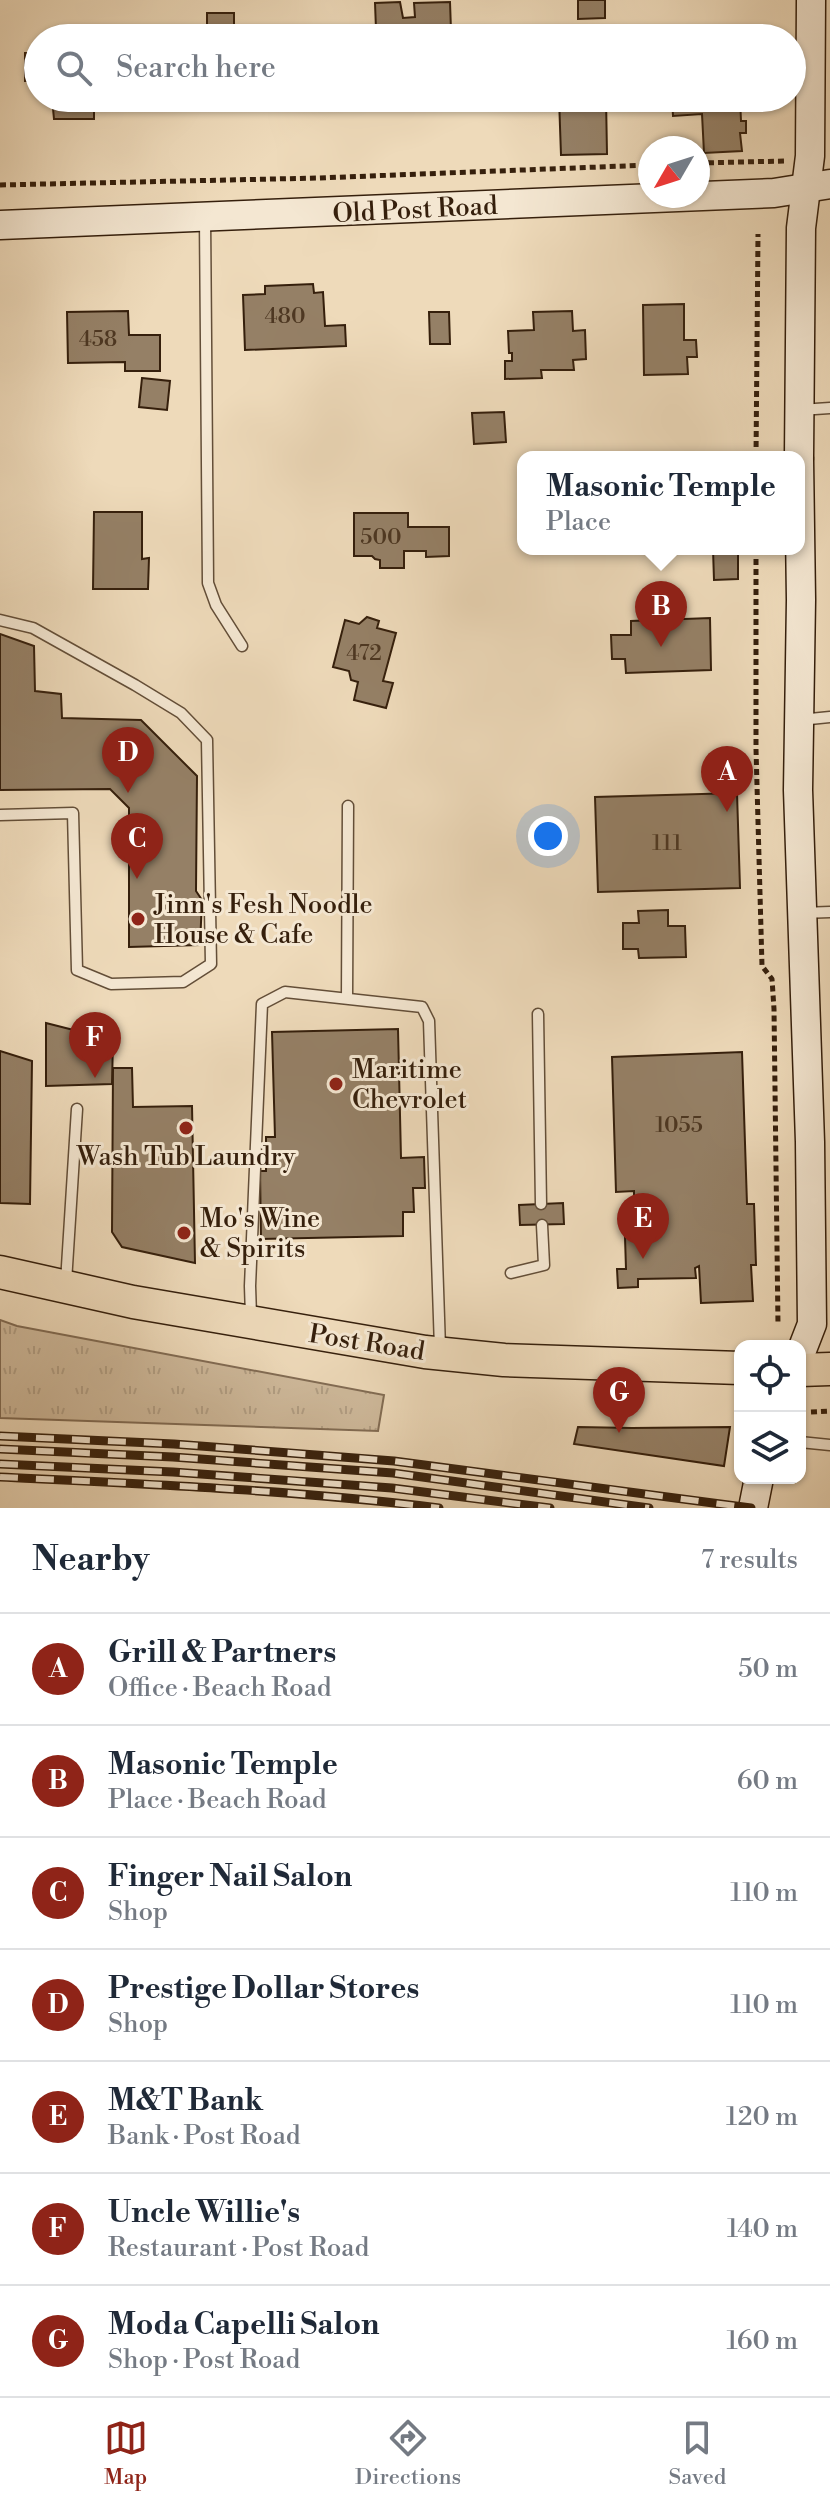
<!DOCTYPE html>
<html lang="en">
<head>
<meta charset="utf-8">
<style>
	body { margin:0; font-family:"Libre Bodoni",serif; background:#f2f2f3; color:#1f2937 }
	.controls { position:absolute; right:24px; bottom:24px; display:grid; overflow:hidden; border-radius:16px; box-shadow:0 2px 6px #0004 }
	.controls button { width:72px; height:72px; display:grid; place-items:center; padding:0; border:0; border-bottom:2px solid #e0e1e3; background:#fff; color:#1f2937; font:40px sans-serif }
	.compass { position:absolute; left:638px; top:136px; width:72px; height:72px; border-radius:50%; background:#fff; box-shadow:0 2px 6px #0004; rotate:231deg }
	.you { position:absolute; left:548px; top:836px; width:28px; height:28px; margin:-20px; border:6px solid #fff; border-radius:50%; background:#1a73e8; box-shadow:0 0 0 12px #1a73e833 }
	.badge { display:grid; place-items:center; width:52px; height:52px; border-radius:50%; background:#8f2418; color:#fff; font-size:26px; font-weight:700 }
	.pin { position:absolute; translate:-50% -66px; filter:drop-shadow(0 2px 4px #0008) }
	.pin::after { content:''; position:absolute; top:42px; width:28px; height:24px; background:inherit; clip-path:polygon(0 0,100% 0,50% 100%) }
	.popup { position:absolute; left:517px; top:451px; width:288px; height:104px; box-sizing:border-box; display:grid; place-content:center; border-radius:16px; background:#fff; filter:drop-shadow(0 2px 6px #0005); font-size:26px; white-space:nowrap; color:#747a83 }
	.popup b { font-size:30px; color:#1f2937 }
	.popup::after { content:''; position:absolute; left:50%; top:100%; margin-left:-16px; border:16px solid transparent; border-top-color:#fff }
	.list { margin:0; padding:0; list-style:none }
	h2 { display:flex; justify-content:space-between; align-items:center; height:104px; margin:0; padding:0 32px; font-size:34px }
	h2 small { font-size:26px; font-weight:400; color:#747a83 }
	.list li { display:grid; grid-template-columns:52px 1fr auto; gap:24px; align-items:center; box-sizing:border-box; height:112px; padding:0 32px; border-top:2px solid #e0e1e3 }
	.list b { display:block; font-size:30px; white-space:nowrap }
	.list p { margin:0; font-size:26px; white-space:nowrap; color:#747a83 }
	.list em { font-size:26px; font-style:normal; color:#747a83 }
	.icon { flex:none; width:44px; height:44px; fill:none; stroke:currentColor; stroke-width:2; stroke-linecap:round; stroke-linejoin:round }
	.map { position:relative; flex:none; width:830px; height:1508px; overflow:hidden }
	.search { position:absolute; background:#fff; box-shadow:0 2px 6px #0004; left:24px; right:24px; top:24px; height:88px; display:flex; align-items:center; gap:20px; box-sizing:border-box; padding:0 28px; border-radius:44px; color:#747a83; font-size:30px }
	.sheet { height:888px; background:#fff }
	nav { display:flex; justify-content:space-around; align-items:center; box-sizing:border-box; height:112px; border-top:2px solid #e0e1e3; background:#fff; font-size:22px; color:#747a83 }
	nav a { display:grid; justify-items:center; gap:4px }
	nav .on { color:#8f2418 }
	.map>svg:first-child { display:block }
	.grass { fill:url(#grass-tufts); stroke:#826c54; stroke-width:2 }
	.building { fill:#958066; stroke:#351f0c; stroke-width:2 }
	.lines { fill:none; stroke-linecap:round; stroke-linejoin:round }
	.lane-casing { stroke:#634e38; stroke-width:13 }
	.secondary-casing { stroke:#351f0c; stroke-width:31 }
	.primary-casing { stroke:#351f0c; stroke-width:35 }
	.path { stroke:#351f0c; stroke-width:5; stroke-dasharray:6 4; stroke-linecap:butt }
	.lane { stroke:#f4e7d2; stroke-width:10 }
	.secondary { stroke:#f4e7d2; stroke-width:28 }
	.primary { stroke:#eedaba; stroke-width:32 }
	.rail-casing { stroke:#351f0c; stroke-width:9 }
	.rail { stroke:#f4e7d2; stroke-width:6; stroke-dasharray:18; stroke-linecap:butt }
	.poi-dot { fill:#8f2418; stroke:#f4e7d2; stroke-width:3 }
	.labels { text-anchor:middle; stroke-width:6; stroke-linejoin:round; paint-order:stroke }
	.number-label { font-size:22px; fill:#4d3722 }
	.street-label { font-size:26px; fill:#351f0c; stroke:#f4e7d2 }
	.poi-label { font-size:26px; fill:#351f0c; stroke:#f4e7d2; text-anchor:start }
</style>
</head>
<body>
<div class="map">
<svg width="830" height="1508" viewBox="0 0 830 1508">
	<defs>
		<pattern id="grass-tufts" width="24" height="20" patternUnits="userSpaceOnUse" patternTransform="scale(2)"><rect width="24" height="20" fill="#cfba9c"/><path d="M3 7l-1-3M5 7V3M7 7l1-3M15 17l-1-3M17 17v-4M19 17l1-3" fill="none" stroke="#b29f85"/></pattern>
	</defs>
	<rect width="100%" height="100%" fill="#eedaba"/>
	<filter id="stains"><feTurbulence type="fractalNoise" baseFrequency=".0025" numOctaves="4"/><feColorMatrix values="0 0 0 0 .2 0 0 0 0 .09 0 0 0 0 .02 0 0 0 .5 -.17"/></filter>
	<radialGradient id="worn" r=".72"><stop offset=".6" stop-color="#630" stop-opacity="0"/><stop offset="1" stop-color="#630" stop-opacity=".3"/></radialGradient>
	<path class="grass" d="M0,1320L17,1326L384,1395L378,1431L0,1418Z"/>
	<g class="building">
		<path d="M578,0H605V18L578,19Z"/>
		<path d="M400,2L403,18L415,17L414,3L450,2L451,30L404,32V38H365L364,30L376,29L375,3Z"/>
		<rect x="207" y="13" width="27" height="25"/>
		<rect x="25" y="53" width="13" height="28"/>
		<path d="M52,98H94V119H54Z"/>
		<path d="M559,98H577V106H583V98H606L607,154L561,155Z"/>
		<path d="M672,98H740L741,121H746V133H740L742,151L704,153L702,114L673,116Z"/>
		<path d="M313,284L314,293L323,292L325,326L345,325L346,346L245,350L243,295L265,294V286Z"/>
		<path d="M684,304V340H696L697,357H687L688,374L644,375L643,305Z"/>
		<path d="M128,311L129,335H160V371H125V362L68,363L67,312Z"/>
		<path d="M572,311L573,331L585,330L586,359L573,360L574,370H541L542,378L505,379V361H512V353H509L508,331L534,330L533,312Z"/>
		<path d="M429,312H449L450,344H430Z"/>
		<path d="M142,378L170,381L167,410L139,407Z"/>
		<path d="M504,412L506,442L474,444L472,413Z"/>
		<path d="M94,512H142V559L149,558L148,589H93Z"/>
		<path d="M354,513H408V527H449V556L426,557V551H404V568H380V560L375,559L372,556H354Z"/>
		<path d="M713,549H738V579L714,580Z"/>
		<path d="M367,617L379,621L377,628L396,633L383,681L393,683L386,708L354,700L358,682L351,680L349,671L333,667L345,620L359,624Z"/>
		<path d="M710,618L711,670L626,673L625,659H612L611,635H631V621Z"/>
		<path d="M0,634L34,646L35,691L61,694L62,718L141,720L197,776L196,891L202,900L200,945L129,947V808L110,789L0,790Z"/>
		<path d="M737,793L740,888L598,892L595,797Z"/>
		<path d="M668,910V926H685L686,957L639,958L638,949H623V923H639L638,911Z"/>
		<path d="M46,1023L113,1040L112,1084L46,1086Z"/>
		<path d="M398,1029L401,1158L424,1157L425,1188H413L414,1212H403V1236L261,1239L260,1171H266V1137H275L272,1032Z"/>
		<path d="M0,1051L32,1061L30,1204L0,1203Z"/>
		<path d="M742,1052L747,1204H754L756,1265H751L753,1301L701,1303L699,1266L695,1268L696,1278L638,1279V1287L618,1288L617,1269H626L624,1205H634V1191L616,1192L612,1057Z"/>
		<path d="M113,1068H132L133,1107L192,1106L195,1263L122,1247L112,1232Z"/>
		<path d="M563,1203L564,1224L520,1225L519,1205Z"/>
		<path d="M578,1427L632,1428L730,1427L724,1466L574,1444Z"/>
	</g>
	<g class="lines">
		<defs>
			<g id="lane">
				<path d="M205,218L208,583L216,605L242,646"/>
				<path d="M800,410L830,408"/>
				<path d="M0,620L33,628L135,685L181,713L207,740L211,964L183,982L111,984L77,970L73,813L0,815"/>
				<path d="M800,720L830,717"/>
				<path d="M802,913L830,912"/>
				<path d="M347,998L348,806"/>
				<path d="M538,1014L541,1204"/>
				<path d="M511,1273L544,1265L542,1225"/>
				<path d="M66,1282L77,1109"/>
				<path d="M251,1316L250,1286L262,1004L285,992L422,1007L429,1021L440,1348"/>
				<path d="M800,1442L830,1445"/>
			</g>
			<g id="secondary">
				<path d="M0,225L774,193L830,184"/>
				<path d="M799,457L801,228L810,156L811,0"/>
				<path d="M799,460L801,600L798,790L810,1142L812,1324L800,1355"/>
				<path d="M753,1508L759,1478"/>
			</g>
			<g id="primary">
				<path d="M0,1272L133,1302L425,1352L504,1360L740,1368"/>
				<path d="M800,1370L830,1369"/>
			</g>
		</defs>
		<use href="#lane" class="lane-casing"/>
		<use href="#secondary" class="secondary-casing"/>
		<use href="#primary" class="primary-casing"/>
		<g class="path">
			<path d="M698,163L785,161"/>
			<path d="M0,185L319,178L650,165"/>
			<path d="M756,457L758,234"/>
			<path d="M756,549V749L762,966L772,979L774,1009L778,1325"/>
			<path d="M811,1412L830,1411"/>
		</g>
		<use href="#lane" class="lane"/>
		<use href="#secondary" class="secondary"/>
		<use href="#primary" class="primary"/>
		<defs>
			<g id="rail">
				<path d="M0,1436L174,1444L394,1461L751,1508"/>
				<path d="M0,1449L173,1457L393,1473L649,1508"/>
				<path d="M0,1464L173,1472L392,1488L550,1508"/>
				<path d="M0,1477C146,1484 294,1490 439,1508"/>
			</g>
		</defs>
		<use href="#rail" class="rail-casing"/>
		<use href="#rail" class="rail"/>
	</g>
	<g class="poi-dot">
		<circle cx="138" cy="919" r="8"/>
		<circle cx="336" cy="1084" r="8"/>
		<circle cx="186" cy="1128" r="8"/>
		<circle cx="184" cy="1233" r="8"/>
	</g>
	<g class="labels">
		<g class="number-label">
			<text x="285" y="323">480</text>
			<text x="98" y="346">458</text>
			<text x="381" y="544">500</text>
			<text x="364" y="660">472</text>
			<text x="667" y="850">111</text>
			<text x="679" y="1132">1055</text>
		</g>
		<g class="street-label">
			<text transform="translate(415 209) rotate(-3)" y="9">Old Post Road</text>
			<text transform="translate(367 1342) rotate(9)" y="9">Post Road</text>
		</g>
		<g class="poi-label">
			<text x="154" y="913">Jinn's Fesh Noodle<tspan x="154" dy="30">House &amp; Cafe</tspan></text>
			<text x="352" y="1078">Maritime<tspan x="352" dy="30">Chevrolet</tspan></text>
			<text x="186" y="1165" text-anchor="middle">Wash Tub Laundry</text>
			<text x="200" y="1227">Mo's Wine<tspan x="200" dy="30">&amp; Spirits</tspan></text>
		</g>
	</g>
	<rect width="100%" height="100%" filter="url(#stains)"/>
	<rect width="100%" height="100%" fill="url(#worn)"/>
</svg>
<div class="controls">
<button><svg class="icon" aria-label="locate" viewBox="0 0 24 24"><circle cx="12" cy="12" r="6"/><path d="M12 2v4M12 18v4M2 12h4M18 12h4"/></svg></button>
<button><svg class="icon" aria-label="layers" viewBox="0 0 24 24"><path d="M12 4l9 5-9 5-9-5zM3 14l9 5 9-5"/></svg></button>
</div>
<svg class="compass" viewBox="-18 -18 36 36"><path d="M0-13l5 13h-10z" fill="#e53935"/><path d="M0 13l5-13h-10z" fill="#747a83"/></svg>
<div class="you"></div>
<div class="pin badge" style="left:727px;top:812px">A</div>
<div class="pin badge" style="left:661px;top:647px">B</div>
<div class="popup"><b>Masonic Temple</b>Place</div>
<div class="pin badge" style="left:137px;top:879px">C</div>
<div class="pin badge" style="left:128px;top:793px">D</div>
<div class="pin badge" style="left:643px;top:1259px">E</div>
<div class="pin badge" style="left:95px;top:1078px">F</div>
<div class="pin badge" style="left:619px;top:1433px">G</div>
<div class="search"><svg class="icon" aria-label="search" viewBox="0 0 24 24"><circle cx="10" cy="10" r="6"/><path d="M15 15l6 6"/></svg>Search here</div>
</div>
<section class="sheet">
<h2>Nearby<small>7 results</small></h2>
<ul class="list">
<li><span class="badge">A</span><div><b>Grill &amp; Partners</b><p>Office · Beach Road</p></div><em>50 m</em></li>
<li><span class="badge">B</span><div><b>Masonic Temple</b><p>Place · Beach Road</p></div><em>60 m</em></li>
<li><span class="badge">C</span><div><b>Finger Nail Salon</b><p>Shop</p></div><em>110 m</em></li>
<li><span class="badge">D</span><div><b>Prestige Dollar Stores</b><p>Shop</p></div><em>110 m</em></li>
<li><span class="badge">E</span><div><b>M&amp;T Bank</b><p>Bank · Post Road</p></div><em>120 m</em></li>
<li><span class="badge">F</span><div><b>Uncle Willie's</b><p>Restaurant · Post Road</p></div><em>140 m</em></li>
<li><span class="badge">G</span><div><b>Moda Capelli Salon</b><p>Shop · Post Road</p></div><em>160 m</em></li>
</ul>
</section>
<nav>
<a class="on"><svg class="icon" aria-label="map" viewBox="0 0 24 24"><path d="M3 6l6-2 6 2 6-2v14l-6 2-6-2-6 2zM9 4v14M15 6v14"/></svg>Map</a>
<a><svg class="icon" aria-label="directions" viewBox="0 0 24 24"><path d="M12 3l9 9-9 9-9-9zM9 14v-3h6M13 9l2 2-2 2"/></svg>Directions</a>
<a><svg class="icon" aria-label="saved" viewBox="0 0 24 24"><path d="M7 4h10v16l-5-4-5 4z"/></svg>Saved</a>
</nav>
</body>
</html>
